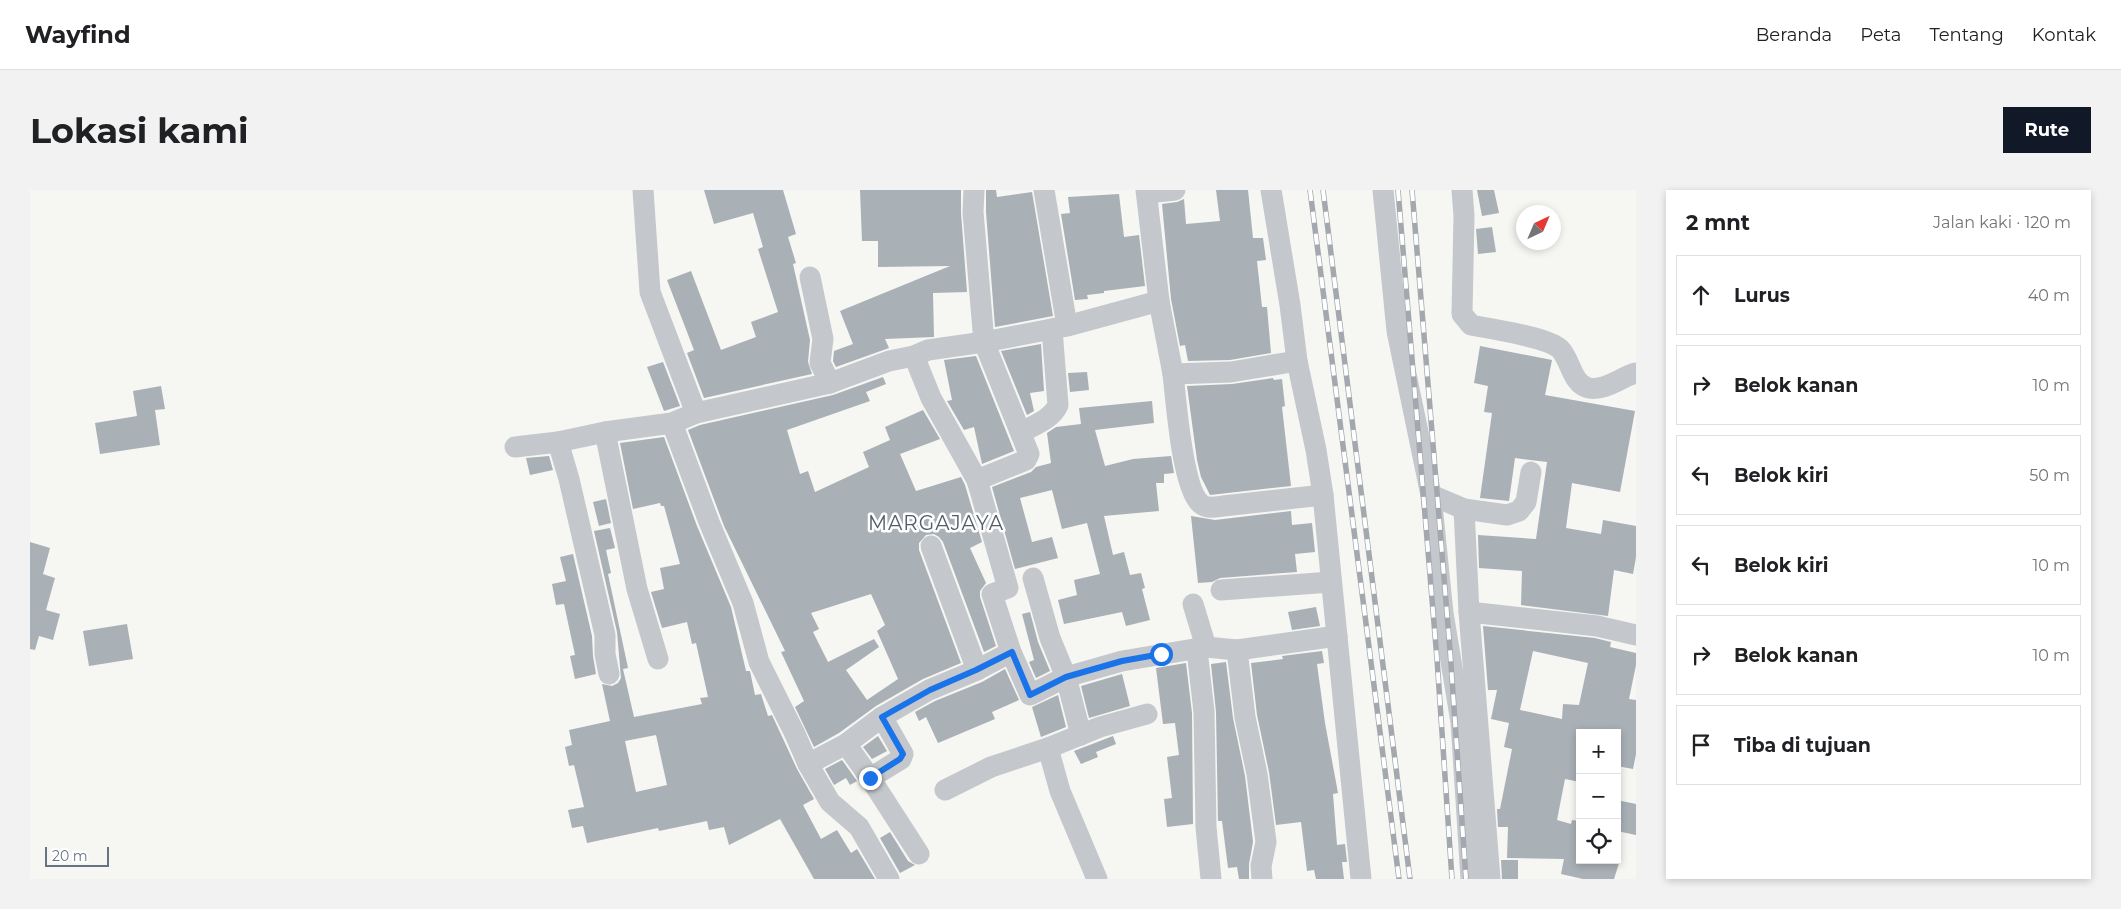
<!DOCTYPE html>
<html lang="id">
<head>
<meta charset="utf-8">
<style>
	body { margin:0; font-family:Montserrat,sans-serif; background:#f2f2f2; color:#202124 }
	.controls { position:absolute; right:15px; bottom:15px; display:grid; overflow:hidden; border-radius:0px; box-shadow:0 2px 8px #0003 }
	.controls button { width:45px; height:45px; display:grid; place-items:center; padding:0; border:0; border-bottom:1px solid #e0e0e0; background:#fff; color:#202124; font:25px sans-serif }
	.compass { position:absolute; left:1486px; top:15px; width:45px; height:45px; border-radius:50%; background:#fff; box-shadow:0 2px 8px #0003; rotate:44deg }
	.scale { position:absolute; left:15px; bottom:12px; width:64px; box-sizing:border-box; padding-left:5px; border:2px solid #667483; border-top:0; font-size:14px; line-height:18px; white-space:nowrap; color:#667483; -webkit-text-stroke:4px #fff; paint-order:stroke }
	.stop { position:absolute; width:15px; height:15px; margin:-11px; border:4px solid #1a73e8; border-radius:50%; background:#fff }
	.stop.end { background:#1a73e8; border-color:#fff; box-shadow:0 1px 5px #0008 }
	.list { margin:0; padding:0; list-style:none }
	h2 { display:flex; justify-content:space-between; align-items:center; height:65px; margin:0; padding:0 20px; font-size:21px }
	h2 small { font-size:16px; font-weight:400; color:#757577 }
	.list li { display:grid; grid-template-columns:32px 1fr auto; gap:15px; align-items:center; box-sizing:border-box; height:80px; margin:0 10px 10px; padding:0 10px; border:1px solid #e0e0e0; border-radius:0px }
	.list b { display:block; font-size:19px; white-space:nowrap }
	.list em { font-size:16px; font-style:normal; color:#757577 }
	.icon { flex:none; width:28px; height:28px; fill:none; stroke:currentColor; stroke-width:2; stroke-linecap:round; stroke-linejoin:round }
	.map { position:relative; flex:none; width:1606px; height:689px; overflow:hidden; border-radius:0px }
	header { display:flex; align-items:center; gap:30px; box-sizing:border-box; height:70px; padding:0 25px; background:#fff; border-bottom:1px solid #e0e0e0 }
	header strong { font-size:24px }
	nav { display:flex; gap:28px; margin-inline-start:auto; font-size:18px }
	.intro { display:flex; align-items:center; justify-content:space-between; box-sizing:border-box; height:120px; padding:0 30px }
	h1 { margin:0; font-size:35px }
	.button { padding:12px 22px; border-radius:0px; background:#111827; color:#fff; font-size:18px; font-weight:700 }
	main { display:flex; gap:30px; padding:0 30px }
	aside { flex:1; background:#fff; border-radius:0px; box-shadow:0 2px 8px #0003 }
	.map>svg:first-child { display:block }
	.building { fill:#a9b0b6; fill-rule:evenodd }
	.lines { fill:none; stroke-linecap:round; stroke-linejoin:round }
	.minor { stroke:#c4c7cb; stroke-width:21 }
	.rail-casing { stroke:#a3a8ae; stroke-width:5.5 }
	.rail { stroke:#fff; stroke-width:4; stroke-dasharray:11; stroke-linecap:butt }
	.route { stroke:#1a73e8; stroke-width:6 }
	.labels { text-anchor:middle; stroke-width:5; stroke-linejoin:round; paint-order:stroke }
	.quarter-label { font-size:20px; letter-spacing:1px; fill:#545e68; stroke:#fff }
</style>
</head>
<body>
<header>
<strong>Wayfind</strong>
<nav><a>Beranda</a><a>Peta</a><a>Tentang</a><a>Kontak</a></nav>
</header>
<div class="intro"><h1>Lokasi kami</h1><a class="button">Rute</a></div>
<main>
<div class="map">
<svg width="1606" height="689" viewBox="0 0 1606 689">
	<rect width="100%" height="100%" fill="#f6f6f3"/>
	<g class="building">
		<path d="M674,0H753L766,44L758,47L766,73L763,74L780,150L778,172L782,184L674,208L657,163L664,160L637,90L661,81L691,160L726,147L721,132L748,122L728,59L733,57L723,23L684,34Z"/>
		<path d="M830,0H931V23L937,102L903,103L904,147L855,149L859,158L806,177L803,171L804,161L823,154L810,121L920,76L848,77V51H832Z"/>
		<path d="M956,0H966L967,7L1002,2L1023,126L965,137L956,22Z"/>
		<path d="M1186,0H1218L1223,48H1233L1236,70L1227,71L1232,117H1237L1241,163L1200,170L1158,171L1155,155L1150,156L1141,109L1132,14L1147,12L1154,9L1156,34L1190,31Z"/>
		<path d="M1447,0H1464L1469,23L1452,26Z"/>
		<path d="M1089,4L1094,47L1109,45L1115,96L1074,101V103L1057,105L1058,109L1045,110L1031,24L1040,23L1038,7Z"/>
		<path d="M1462,37L1466,62L1448,64L1446,39Z"/>
		<path d="M1011,154L1014,201L1000,203L1004,221L997,225L971,161Z"/>
		<path d="M1450,156L1522,170L1515,205L1605,221L1590,302L1542,293L1536,338L1571,344L1573,330L1606,336V367L1603,384L1584,380L1578,426L1491,415L1492,381L1449,378L1448,345L1506,349L1517,272L1485,268L1479,311L1450,308L1462,223L1454,222L1458,196L1444,193Z"/>
		<path d="M946,166L984,261L952,274L944,237L934,240L917,211L922,210L914,170Z"/>
		<path d="M633,172L650,216L634,221L617,177Z"/>
		<path d="M1057,182L1059,200L1040,202L1038,183Z"/>
		<path d="M853,187L856,194L836,202L840,211L757,240L770,284L778,281L785,302L839,277L833,262L860,250L855,237L893,220L910,249L870,264L886,301L931,287L935,295L952,352L940,358L956,393L950,401V407L966,456L954,462L913,352L909,347L904,344L896,345L889,353V360L931,473L893,489L846,516L809,543L784,557L765,517L774,511L751,462L755,461L694,336L658,240L670,235L803,205ZM841,404L855,435L847,441L868,489L837,510L816,480L849,457L844,449L798,472L783,442L789,439L781,423Z"/>
		<path d="M1243,188L1244,190L1252,189L1255,216L1252,217L1261,296L1180,305L1171,287L1167,270L1157,196L1202,194Z"/>
		<path d="M131,196L135,219L125,220L130,255L70,264L65,233L107,226L103,201Z"/>
		<path d="M1122,211L1124,233L1065,240L1075,276L1103,269L1141,266L1144,283L1134,284V293H1126L1129,321L1074,326L1083,365L1094,362L1100,385L1111,383L1115,398L1112,399L1120,430L1096,436L1092,422L1034,434L1028,410L1047,405L1044,390L1070,384L1057,333L1032,339L1022,300L990,308L1002,352L1022,347L1028,368L985,379L962,297L1001,282L1006,277L1021,273L1017,243L1026,237L1051,234L1049,218Z"/>
		<path d="M634,247L667,336L701,417L716,481H720L725,505L731,504L738,526L742,525L767,579L784,609L773,615L791,649L807,640L821,663L827,659L845,689H784L750,629L699,655L694,637L679,640L677,631L629,641L628,638L557,653L553,636L542,638L538,620L554,617L544,575L539,576L535,557L542,555L539,540L580,531L572,494L582,496L588,493L591,488L587,442L564,341L580,338L585,358L576,360L581,383L578,384L598,478L593,479L604,527L672,514L670,508L678,507L666,453L662,454L657,432L632,438L621,402L634,399L630,378L650,374L634,316H631L630,313L603,319L590,253ZM626,545L637,595L606,602L595,551Z"/>
		<path d="M519,266L523,280L500,285L496,268Z"/>
		<path d="M576,309L581,333L569,336L563,312Z"/>
		<path d="M1261,321L1262,335L1282,333L1285,362L1265,364L1267,382L1190,388L1182,392L1168,393L1161,326L1185,330Z"/>
		<path d="M0,352L20,358L13,384L25,388L16,420L30,424L23,450L9,446L5,460L0,459Z"/>
		<path d="M543,364L562,446L563,466L566,484L545,489L540,466L545,465L534,414L526,415L522,394L536,391L530,367Z"/>
		<path d="M1286,417L1290,436L1262,440L1258,422Z"/>
		<path d="M1000,422L1008,452L1020,481L1006,488L999,472L1004,470L992,424Z"/>
		<path d="M97,434L103,469L59,476L53,441Z"/>
		<path d="M1453,436L1565,448L1581,452L1580,457L1606,463V475L1599,509L1606,510V564L1603,579L1587,576V543H1550V592L1535,589L1527,630L1541,634L1542,630L1550,631V670H1590L1584,689H1553L1531,684L1534,669L1477,668L1478,637H1468L1467,619H1470L1482,559L1474,557L1479,533L1461,529L1467,500H1458ZM1503,461L1558,473L1549,515L1533,514L1532,529L1490,520Z"/>
		<path d="M1292,461L1294,473L1287,474L1295,533L1308,603L1303,604L1307,655L1315,654L1317,672H1312L1314,689H1286L1284,680L1277,681L1271,632L1246,635L1239,582L1227,525L1221,473L1253,469L1252,466Z"/>
		<path d="M1196,472L1203,528L1215,586L1223,652L1219,674V689H1209L1207,677L1198,678L1192,631H1188L1186,522L1181,474Z"/>
		<path d="M1156,473L1162,523L1163,634L1137,637L1134,609L1142,608L1137,567L1149,565L1145,533L1133,534L1126,478Z"/>
		<path d="M975,479L989,510L962,522L965,529L908,553L896,527L889,531L885,522L905,511L952,492Z"/>
		<path d="M1092,484L1100,516L1059,528L1051,496Z"/>
		<path d="M1028,505L1036,537L1011,547L1002,517Z"/>
		<path d="M848,546L857,561L842,569L833,557Z"/>
		<path d="M1083,546L1086,554L1066,562L1068,567L1051,574L1044,561Z"/>
		<path d="M812,570L827,591L820,595L816,588L804,595L795,579Z"/>
		<path d="M1587,610L1606,614V645L1587,641Z"/>
		<path d="M860,642L878,671L885,675L870,683L850,648Z"/>
		<path d="M1471,670H1488V689H1472Z"/>
	</g>
	<g class="lines">
		<g class="minor">
			<path d="M613,0L620,102L666,223"/>
			<path d="M1014,0L1037,136"/>
			<path d="M1116,0L1129,111L1143,184L1201,182L1267,171"/>
			<path d="M1241,0L1260,115L1267,171L1286,260L1293,305L1331,689"/>
			<path d="M1353,0L1367,141L1401,305L1413,423L1431,532L1441,689"/>
			<path d="M1432,0L1434,26L1432,124L1441,135C1461,139 1518,147 1530,159C1541,170 1542,195 1559,198C1576,201 1591,187 1606,183"/>
			<path d="M1117,3L1145,0"/>
			<path d="M780,87L793,149L790,173L800,193"/>
			<path d="M884,166L901,208L947,290L996,270L999,264L954,152L943,22L944,0"/>
			<path d="M1143,184C1146,209 1152,299 1171,314C1177,319 1186,317 1193,316L1293,305"/>
			<path d="M642,233L679,332L713,413L729,472L765,544L778,574L800,612L829,637L859,689"/>
			<path d="M575,242L607,399L628,469"/>
			<path d="M992,242C1004,235 1022,229 1028,215L1022,139"/>
			<path d="M528,252L539,289L575,445V464L579,484"/>
			<path d="M485,257L528,252L575,242L642,233L666,223L800,193L859,171L884,166L898,160L954,152L1037,136L1129,111"/>
			<path d="M947,290L978,398L962,404L981,462L1000,505L1036,487L1051,545"/>
			<path d="M1401,305L1434,319L1477,325L1489,321L1496,312L1501,282"/>
			<path d="M1434,319L1439,422L1567,436L1606,445"/>
			<path d="M901,356L947,480"/>
			<path d="M1003,388L1020,448L1036,487L1092,471L1176,457L1207,460L1307,446"/>
			<path d="M1191,400L1301,392"/>
			<path d="M1163,414L1176,457"/>
			<path d="M1439,422L1460,689"/>
			<path d="M1167,460L1174,522L1176,637L1181,689"/>
			<path d="M1207,460L1215,527L1227,584L1236,652L1231,676L1232,689"/>
			<path d="M852,527L873,564L871,569L840,588L889,664"/>
			<path d="M816,554L840,588"/>
			<path d="M1018,558L1030,601L1067,689"/>
			<path d="M778,574L816,554L852,527L899,500L947,480L981,462"/>
			<path d="M915,600L961,577L1018,558L1070,537L1117,524"/>
		</g>
		<defs>
			<g id="rail">
				<path d="M1280,0L1369,689"/>
				<path d="M1293,0L1380,689"/>
				<path d="M1368,0L1407,469L1422,689"/>
				<path d="M1382,0L1420,460L1436,689"/>
			</g>
		</defs>
		<use href="#rail" class="rail-casing"/>
		<use href="#rail" class="rail"/>
	</g>
	<g class="lines">
		<path class="route" d="M840,588L870,569L873,564L852,527L900,500L946,480L982,462L1000,505L1036,487L1092,471L1131,464"/>
	</g>
	<g class="labels">
		<g class="quarter-label">
			<text x="906" y="340">MARGAJAYA</text>
		</g>
	</g>
</svg>
<div class="controls">
<button>+</button>
<button>−</button>
<button><svg class="icon" aria-label="locate" viewBox="0 0 24 24"><circle cx="12" cy="12" r="6"/><path d="M12 2v4M12 18v4M2 12h4M18 12h4"/></svg></button>
</div>
<svg class="compass" viewBox="-18 -18 36 36"><path d="M0-13l5 13h-10z" fill="#e53935"/><path d="M0 13l5-13h-10z" fill="#757577"/></svg>
<div class="scale">20 m</div>
<div class="stop" style="left:1131px;top:464px"></div>
<div class="stop end" style="left:840px;top:588px"></div>
</div>
<aside>
<h2>2 mnt<small>Jalan kaki · 120 m</small></h2>
<ul class="list">
<li><svg class="icon" aria-label="ahead" viewBox="0 0 24 24"><path d="M12 20V5M6 11l6-6 6 6"/></svg><div><b>Lurus</b></div><em>40 m</em></li>
<li><svg class="icon" aria-label="right" viewBox="0 0 24 24"><path d="M7 20v-9h11M14 6l5 5-5 5"/></svg><div><b>Belok kanan</b></div><em>10 m</em></li>
<li><svg class="icon" aria-label="left" viewBox="0 0 24 24"><path d="M17 20v-9H6M10 6l-5 5 5 5"/></svg><div><b>Belok kiri</b></div><em>50 m</em></li>
<li><svg class="icon" aria-label="left" viewBox="0 0 24 24"><path d="M17 20v-9H6M10 6l-5 5 5 5"/></svg><div><b>Belok kiri</b></div><em>10 m</em></li>
<li><svg class="icon" aria-label="right" viewBox="0 0 24 24"><path d="M7 20v-9h11M14 6l5 5-5 5"/></svg><div><b>Belok kanan</b></div><em>10 m</em></li>
<li><svg class="icon" aria-label="arrive" viewBox="0 0 24 24"><path d="M6 21V4h12l-3 4 3 4H6"/></svg><div><b>Tiba di tujuan</b></div></li>
</ul>
</aside>
</main>
</body>
</html>
